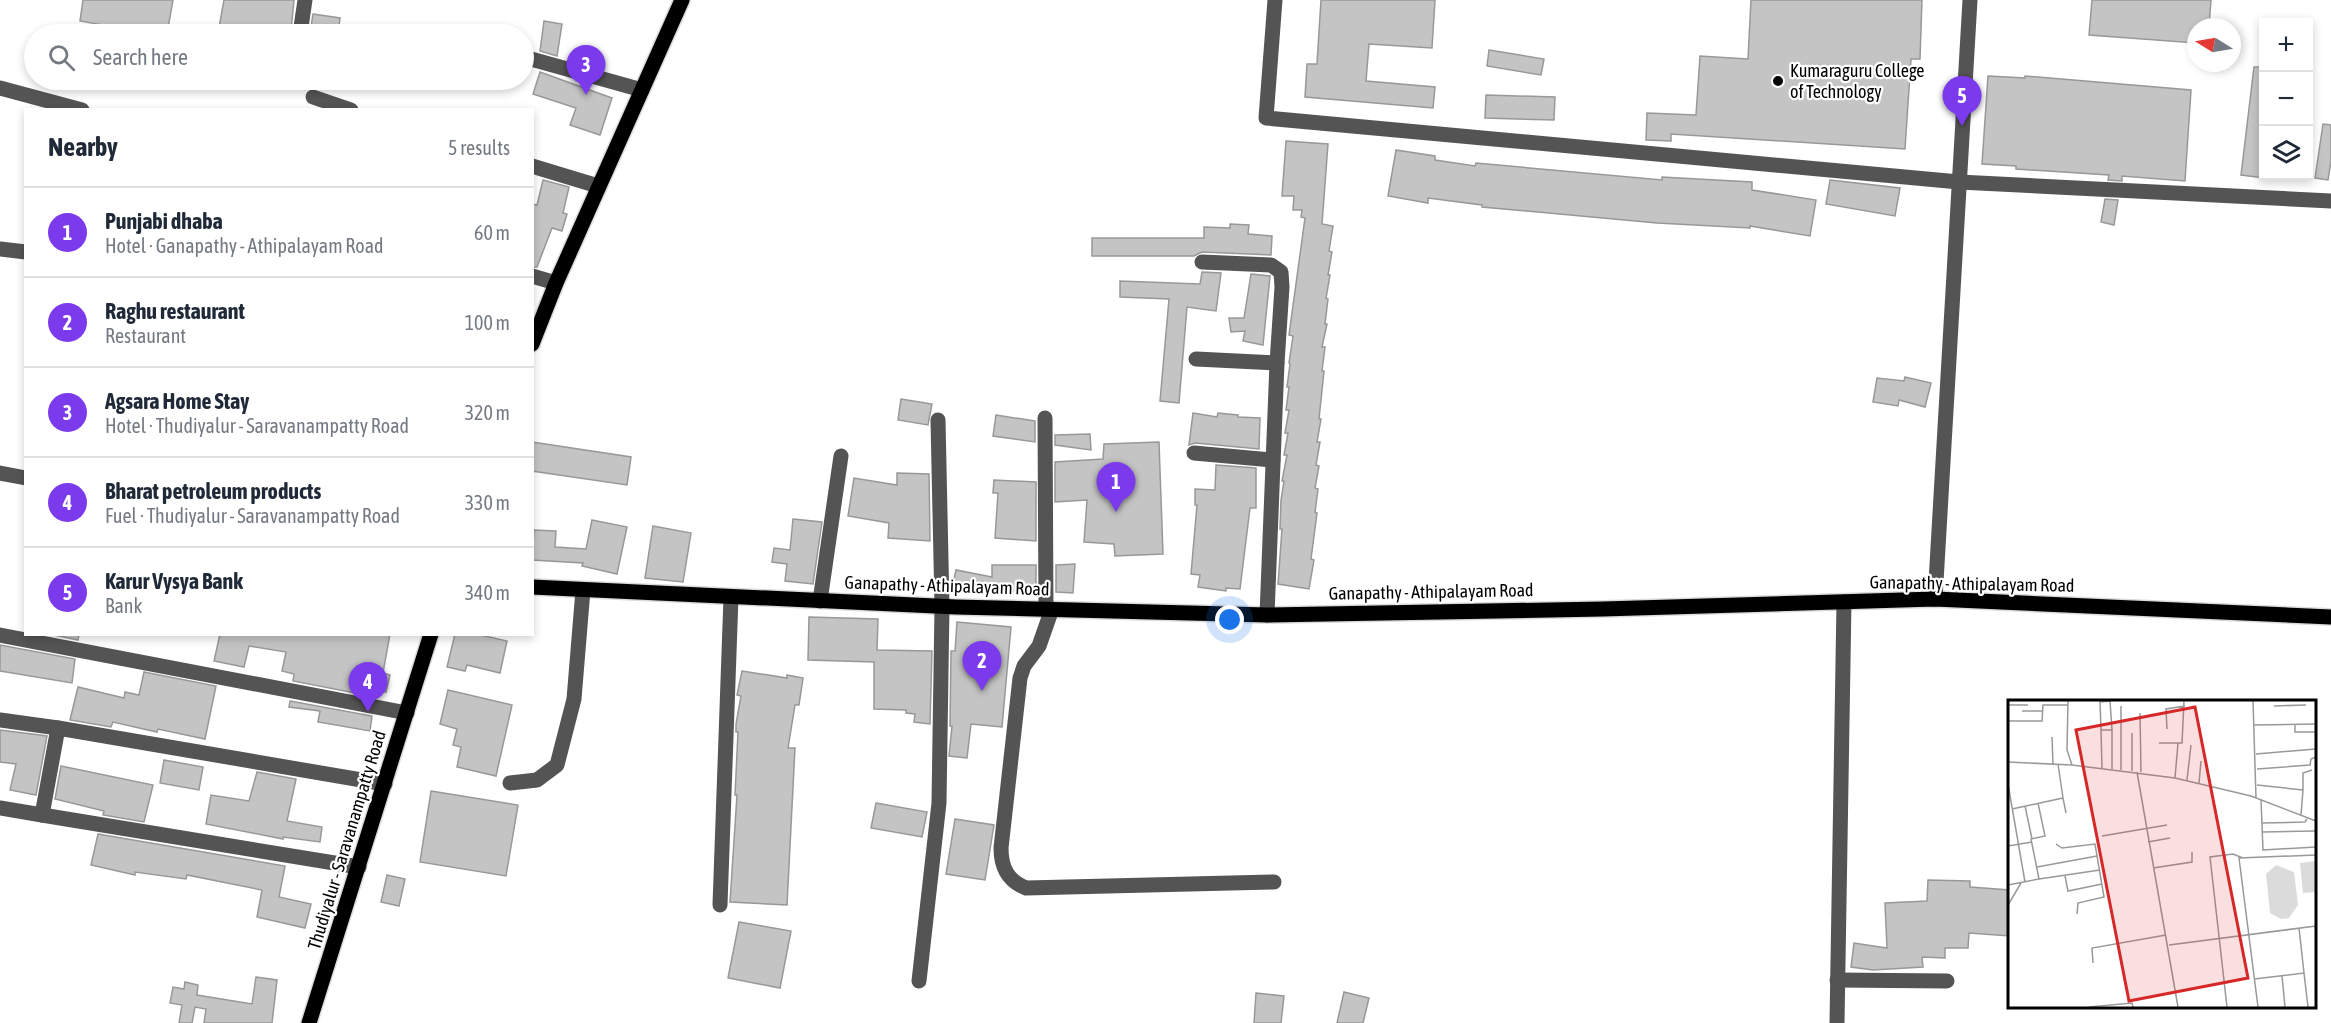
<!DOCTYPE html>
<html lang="en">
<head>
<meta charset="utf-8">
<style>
	body { margin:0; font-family:"Asap Condensed",sans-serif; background:#f6f6f7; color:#1f2937 }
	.controls { position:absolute; right:18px; top:18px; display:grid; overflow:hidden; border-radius:0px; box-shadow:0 3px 9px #0003 }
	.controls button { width:54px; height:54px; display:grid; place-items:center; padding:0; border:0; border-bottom:2px solid #e0e1e3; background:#fff; color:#1f2937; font:30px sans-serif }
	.compass { position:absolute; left:2187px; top:18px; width:54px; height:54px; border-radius:50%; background:#fff; box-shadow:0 3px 9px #0003; rotate:281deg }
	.you { position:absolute; left:1230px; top:620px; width:21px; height:21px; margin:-15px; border:4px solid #fff; border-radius:50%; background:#1a73e8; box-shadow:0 0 0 9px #1a73e833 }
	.badge { display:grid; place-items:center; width:39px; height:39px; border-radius:50%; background:#7c3aed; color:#fff; font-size:20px; font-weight:700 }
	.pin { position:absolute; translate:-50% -50px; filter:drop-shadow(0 2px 3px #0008) }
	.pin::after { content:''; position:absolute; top:32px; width:21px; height:18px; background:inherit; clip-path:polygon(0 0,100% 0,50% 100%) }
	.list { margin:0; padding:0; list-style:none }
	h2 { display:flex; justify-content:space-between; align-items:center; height:78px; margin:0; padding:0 24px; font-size:26px }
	h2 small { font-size:20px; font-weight:400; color:#747a83 }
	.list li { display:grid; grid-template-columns:39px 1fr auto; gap:18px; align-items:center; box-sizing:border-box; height:90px; padding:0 24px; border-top:2px solid #e0e1e3 }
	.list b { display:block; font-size:22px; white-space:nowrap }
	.list p { margin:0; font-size:20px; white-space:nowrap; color:#747a83 }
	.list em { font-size:20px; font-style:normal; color:#747a83 }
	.icon { flex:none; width:33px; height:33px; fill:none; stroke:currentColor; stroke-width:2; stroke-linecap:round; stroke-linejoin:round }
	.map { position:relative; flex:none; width:2331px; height:1023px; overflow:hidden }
	.search { position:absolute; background:#fff; box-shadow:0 3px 9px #0003; left:24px; top:24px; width:510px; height:66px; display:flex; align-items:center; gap:15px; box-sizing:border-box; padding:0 21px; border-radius:33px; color:#747a83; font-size:22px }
	.panel { position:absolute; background:#fff; box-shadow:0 3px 9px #0003; left:24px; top:108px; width:510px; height:528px; border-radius:0px }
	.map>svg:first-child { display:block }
	.building { fill:#c4c4c4; stroke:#989898; stroke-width:1.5 }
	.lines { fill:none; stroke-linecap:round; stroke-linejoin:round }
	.major-casing { stroke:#dbdbdb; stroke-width:18 }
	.minor { stroke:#545454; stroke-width:15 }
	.major { stroke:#000; stroke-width:15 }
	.poi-dot { fill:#000; stroke:#fff; stroke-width:2 }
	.labels { text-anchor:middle; stroke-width:4.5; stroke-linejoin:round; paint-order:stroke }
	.poi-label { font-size:18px; fill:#000; stroke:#fff; text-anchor:start }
	.street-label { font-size:18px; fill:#000; stroke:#fff }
	.inset-road { fill:none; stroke:#999; stroke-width:1.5 }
	.view { fill:#d62828; fill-opacity:0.15; stroke:#d62828; stroke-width:3 }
	.inset-edge { fill:none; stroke:#000; stroke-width:3 }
</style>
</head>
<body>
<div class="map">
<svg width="2331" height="1023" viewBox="0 0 2331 1023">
	<rect width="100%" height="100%" fill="#fff"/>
	<g class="building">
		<path d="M83,0H173L167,34L137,31V34H113L114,27L80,21Z"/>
		<path d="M224,0H294L291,30L288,34L218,33Z"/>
		<path d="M1321,0H1435L1432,48L1369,44L1366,81L1435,87L1433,108L1305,97L1307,64H1317Z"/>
		<path d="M1751,0H1922L1920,59H1911L1905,149L1671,134V141L1646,140L1647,113L1696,115L1700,56L1748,59Z"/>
		<path d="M2092,0H2211L2209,27H2196V43L2089,35Z"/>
		<path d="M313,14L340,18L338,34L310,33Z"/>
		<path d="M544,21L562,24L557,56L540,51Z"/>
		<path d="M1489,50L1544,59L1541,75L1487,66Z"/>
		<path d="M2254,67H2264V178L2241,175Z"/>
		<path d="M540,72L612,98L600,135L570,125L576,108L533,94Z"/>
		<path d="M1988,76L2025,78V76L2191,90L2185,181L2122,176V181L2108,180L2109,175L2016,169V166L1982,164Z"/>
		<path d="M1486,95L1555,97L1554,120L1485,118Z"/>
		<path d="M2323,124L2331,125V161L2328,180L2315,178Z"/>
		<path d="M1286,141L1328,144L1322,224L1333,226L1329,251L1332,252L1328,275H1330L1326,298L1328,299L1325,324H1327L1322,347H1325L1322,371H1324L1319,419H1321L1317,442H1320L1316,465L1319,466L1315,488L1318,489L1315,512L1317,513L1311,559L1314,560L1309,589L1278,584L1282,529H1280L1281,500L1284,481H1282L1287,455H1284L1288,433H1285L1289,410H1286L1289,387H1287L1290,364L1289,363L1293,336L1289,335L1305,218L1301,217L1302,210H1293L1294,196H1282Z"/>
		<path d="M1396,150L1435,156V160L1475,166L1476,163L1662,180V177L1752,182V190L1816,200L1810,236L1750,226V228L1657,223L1482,207V205L1428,198V203L1388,196Z"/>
		<path d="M543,180L569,187L563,213L567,214L562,231L552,228L537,267H532V204L537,205Z"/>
		<path d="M1830,180L1900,188L1895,216L1826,204Z"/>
		<path d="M2105,199L2118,200L2114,225L2101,222Z"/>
		<path d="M1230,224L1249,225L1248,234L1272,236L1271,255L1202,252L1194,256H1092V238H1204V227L1230,228Z"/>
		<path d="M1202,272L1221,273L1216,311L1187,307L1179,403L1160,401L1169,299L1120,297V281L1200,284Z"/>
		<path d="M1251,274L1270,276L1263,345L1243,341L1245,331L1231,332L1229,318H1244Z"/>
		<path d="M1905,377L1931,383L1925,407L1899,400L1898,406L1873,402L1877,378L1904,381Z"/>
		<path d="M901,399L932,404L928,425L898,420Z"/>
		<path d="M1193,413L1217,417L1218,413L1238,415V417L1260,418L1259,449L1195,443L1189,445Z"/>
		<path d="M996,415L1035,421V442L993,436Z"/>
		<path d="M1090,434L1091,450L1055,445V435Z"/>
		<path d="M532,442L631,457L627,485L532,471Z"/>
		<path d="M1159,442L1163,554L1115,556L1114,544L1084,542L1087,500L1055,502V462L1103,459L1104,444Z"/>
		<path d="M1216,465L1256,468V508H1250L1240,589L1226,588V591L1198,587L1200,575L1191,574L1197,505H1195V489L1215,490Z"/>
		<path d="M897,473L929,474L930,541L888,538L889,523L848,516L854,478L897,485Z"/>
		<path d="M994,480L1036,482V541L995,538L998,493H993Z"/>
		<path d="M793,519L822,522L813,584L785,581L787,564L772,562L774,548L790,550Z"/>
		<path d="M592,520L627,527L617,574L582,566L583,563L532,560L534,530L556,531L555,547L586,549Z"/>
		<path d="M653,526L691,533L683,582L645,578Z"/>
		<path d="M1075,564L1073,593L1056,592V565Z"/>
		<path d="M992,565H1036V591L974,593L952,588L956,570L992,577Z"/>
		<path d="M809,617L878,619L877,650L932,651L930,724L914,722L915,714L906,713V710L874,709V662L808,660Z"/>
		<path d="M957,622L1011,627L1002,727L971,724L967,758L949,756L952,726H950L951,651H955Z"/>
		<path d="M49,634H79L78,640Z"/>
		<path d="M220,634H390L383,673L390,675L386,692L377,690L376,697L293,681L294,674L282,671L286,652L249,646L244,667L214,661Z"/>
		<path d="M455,634H476L507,641L500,673L467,665L465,671L447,667Z"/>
		<path d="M0,645L75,659L72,683L0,671Z"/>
		<path d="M742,671L787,678V675L803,678L799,705H795L788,748H795L787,905L730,902L737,795H735L738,732H736V724L741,696L737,695Z"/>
		<path d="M144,672L216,686L205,739L158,729L157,732L113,722L111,727L70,720L78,687L124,698L125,692L139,695Z"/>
		<path d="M448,690L512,705L496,776L457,767L461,747L453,745L457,729L440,724Z"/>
		<path d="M290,701L372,716L370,731L318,722L320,711L289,707Z"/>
		<path d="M0,730L47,736L36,795L10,790L16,764L0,762Z"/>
		<path d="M164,760L203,767L199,790L160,783Z"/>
		<path d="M61,766L153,785L144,822L103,815L104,811L55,799Z"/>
		<path d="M257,772L296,779L287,821L322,827L320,842L283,837V839L206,824L211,795L249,801Z"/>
		<path d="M431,791L518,805L506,876L420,862Z"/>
		<path d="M876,803L927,812L922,837L871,828Z"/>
		<path d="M955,819L994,825L985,880L946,874Z"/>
		<path d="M98,834L285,866L279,897L311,904L305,928L257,917L262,890L187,875L186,879L135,872V875L91,865Z"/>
		<path d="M387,875L405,879L399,906L381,902Z"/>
		<path d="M1928,880L1970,881V887L2010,890V936L1969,933L1968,948H1945V958L1922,957L1923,967L1873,970L1851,967L1854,943L1887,948L1885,903L1927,901Z"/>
		<path d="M739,922L791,931L780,988L728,978Z"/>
		<path d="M256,977L277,980L272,1023H204L206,1009L195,1007L192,1023H179L182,1005L170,1003L173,987L184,989L185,982L198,985L197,995L252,1004Z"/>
		<path d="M1344,992L1369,998L1363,1023H1337Z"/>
		<path d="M1256,993L1284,996L1281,1023H1254Z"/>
	</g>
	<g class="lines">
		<defs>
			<g id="major">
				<path d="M532,344L556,283L682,0"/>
				<path d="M532,587L956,607L1267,615L1603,609L1935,599L2331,617"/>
				<path d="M309,1023L431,634"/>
			</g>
		</defs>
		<use href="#major" class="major-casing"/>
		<g class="minor">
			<path d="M1275,0L1266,118L1959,182L2331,201"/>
			<path d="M300,34L305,0"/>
			<path d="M524,57L642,90"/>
			<path d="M0,88L82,110"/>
			<path d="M313,97L351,110"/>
			<path d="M532,166L598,186"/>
			<path d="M0,249L26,252"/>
			<path d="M1202,262L1271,265L1281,272L1282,287L1277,363L1267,615"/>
			<path d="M532,276L556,283"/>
			<path d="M1196,359L1277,363"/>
			<path d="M1045,418L1046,609"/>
			<path d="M1194,453L1273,460"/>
			<path d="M0,473L26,478"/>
			<path d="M1935,599L1970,0"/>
			<path d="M820,601L841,456"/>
			<path d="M1052,609L1039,646L1024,666L1020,678L1001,848C1001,868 1008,881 1026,888L1274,882"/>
			<path d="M0,635L407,713"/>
			<path d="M0,720L58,728"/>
			<path d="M510,783L537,780L557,765L574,699L583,590"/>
			<path d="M0,808L42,815"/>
			<path d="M359,867L42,815L58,728L385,784"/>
			<path d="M720,905L731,597"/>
			<path d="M1837,980L1947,981"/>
			<path d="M919,981L939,803L942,606L938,420"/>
			<path d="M1837,1023L1844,602"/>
		</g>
		<use href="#major" class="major"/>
	</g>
	<circle class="poi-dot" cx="1778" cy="81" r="6"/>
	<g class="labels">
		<g class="poi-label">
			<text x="1790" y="77">Kumaraguru College<tspan x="1790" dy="21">of Technology</tspan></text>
		</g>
		<g class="street-label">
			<text transform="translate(1972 584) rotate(1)" y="6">Ganapathy - Athipalayam Road</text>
			<text transform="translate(947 586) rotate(2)" y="6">Ganapathy - Athipalayam Road</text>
			<text transform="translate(1431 592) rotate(-1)" y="6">Ganapathy - Athipalayam Road</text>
			<text transform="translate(347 840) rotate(-73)" y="6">Thudiyalur - Saravanampatty Road</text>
		</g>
	</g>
	<g transform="translate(2008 700)">
		<rect width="308" height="308" fill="#fff"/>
		<path d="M307,161V192L295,193L292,163ZM268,165L286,172L290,205L281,218L273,219L262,213L258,174Z" fill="#dbdbdb"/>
		<path class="inset-road" d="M60,1L59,50L64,65M102,1L104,30M245,1L248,98M0,5H20M113,6V70M266,6L298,5M14,11H35M132,13L133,72M0,21H34L35,5H60M287,24V32H308M246,25L308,24M159,29L158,9L177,6M93,30L92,2L102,1M124,33V71M44,37L45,64M151,43H174L176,1M248,54L308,49M0,62L64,65L167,78L243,96L308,121M50,64L55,98M94,68L93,30H104V69M249,69L302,65L303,59L308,57M129,72L170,307M167,78L170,43M179,80L183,45M191,83L193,61M0,84L17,182M249,85L295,90L293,115M295,90V73L304,70M253,100L255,150L308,147M17,106L24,139M4,109L55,98L58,113M254,123L297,122L299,119M254,132L308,131M94,136L159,125M140,142L162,138M48,144L54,148L87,144L96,197L70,203L69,214M0,146L24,142M29,167L89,156M145,168L184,162V152M57,176L60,191L94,184M31,179L92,170M0,185L31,179L23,139L37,136L30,103M0,205L13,183M291,228L296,273M161,245L308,226M85,263L84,248L158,235M274,276L277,307M246,279L296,273L300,307M81,307L124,303L125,307M219,307L202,157L225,154L235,158M250,307L231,158L308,155"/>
		<path class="view" d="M187,7L240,278L121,301L68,30Z"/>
		<rect width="308" height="308" class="inset-edge"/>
	</g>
</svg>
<div class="controls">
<button>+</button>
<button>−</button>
<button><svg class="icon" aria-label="layers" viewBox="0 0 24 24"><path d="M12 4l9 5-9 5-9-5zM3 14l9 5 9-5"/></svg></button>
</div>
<svg class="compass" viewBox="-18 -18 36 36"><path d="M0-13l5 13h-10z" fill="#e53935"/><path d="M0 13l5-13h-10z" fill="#747a83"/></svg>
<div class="you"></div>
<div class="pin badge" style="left:1116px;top:512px">1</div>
<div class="pin badge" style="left:982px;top:691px">2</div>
<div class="pin badge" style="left:586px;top:95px">3</div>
<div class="pin badge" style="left:368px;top:712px">4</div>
<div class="pin badge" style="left:1962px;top:126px">5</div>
<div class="search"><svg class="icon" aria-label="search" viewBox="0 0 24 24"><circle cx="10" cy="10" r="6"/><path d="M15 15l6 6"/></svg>Search here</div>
<section class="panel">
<h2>Nearby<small>5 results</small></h2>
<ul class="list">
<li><span class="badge">1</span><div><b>Punjabi dhaba</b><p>Hotel · Ganapathy - Athipalayam Road</p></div><em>60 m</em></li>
<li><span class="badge">2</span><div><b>Raghu restaurant</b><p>Restaurant</p></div><em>100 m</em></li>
<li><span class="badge">3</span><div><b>Agsara Home Stay</b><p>Hotel · Thudiyalur - Saravanampatty Road</p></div><em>320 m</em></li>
<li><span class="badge">4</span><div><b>Bharat petroleum products</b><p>Fuel · Thudiyalur - Saravanampatty Road</p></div><em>330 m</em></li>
<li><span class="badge">5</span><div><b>Karur Vysya Bank</b><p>Bank</p></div><em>340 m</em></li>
</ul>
</section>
</div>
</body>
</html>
